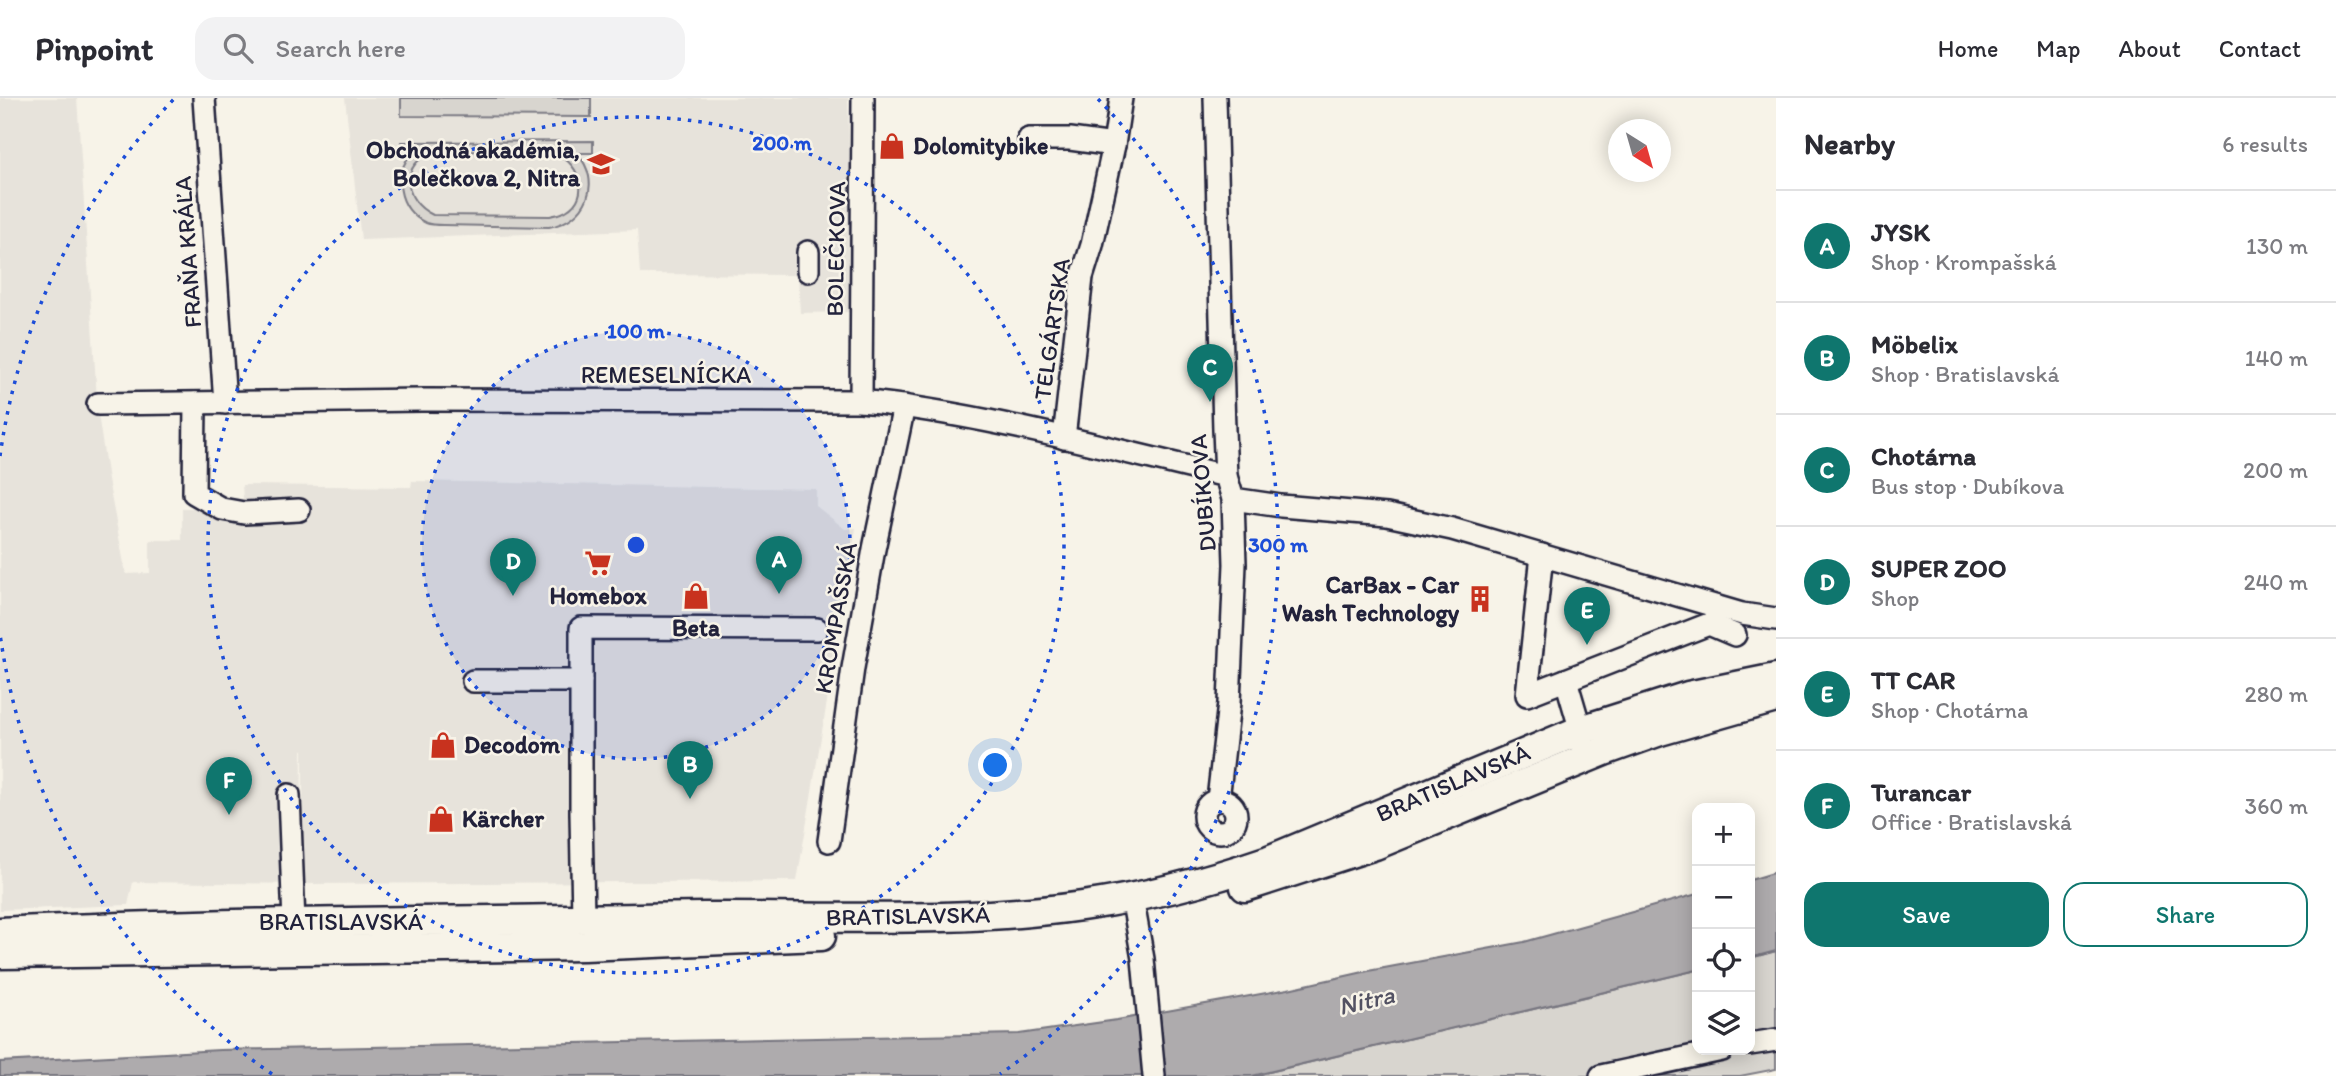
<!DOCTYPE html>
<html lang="en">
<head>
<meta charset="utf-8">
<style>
	body { margin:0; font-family:Itim,sans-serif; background:#f2f2f3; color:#2b2b33 }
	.controls { position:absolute; right:21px; bottom:21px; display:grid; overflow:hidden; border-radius:14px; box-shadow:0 4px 18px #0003 }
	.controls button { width:63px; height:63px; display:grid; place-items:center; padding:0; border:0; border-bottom:2px solid #e1e1e2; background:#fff; color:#2b2b33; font:35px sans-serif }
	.compass { position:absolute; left:1608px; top:21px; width:63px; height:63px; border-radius:50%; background:#fff; box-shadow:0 4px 18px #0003; rotate:143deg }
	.you { position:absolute; left:996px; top:668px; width:24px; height:24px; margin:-18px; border:5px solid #fff; border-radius:50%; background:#1a73e8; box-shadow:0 0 0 10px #1a73e833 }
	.badge { display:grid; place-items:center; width:46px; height:46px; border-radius:50%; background:#0f766e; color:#fff; font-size:23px; font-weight:700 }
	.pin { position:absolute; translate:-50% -58px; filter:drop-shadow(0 2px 4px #0008) }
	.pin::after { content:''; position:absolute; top:37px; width:24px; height:21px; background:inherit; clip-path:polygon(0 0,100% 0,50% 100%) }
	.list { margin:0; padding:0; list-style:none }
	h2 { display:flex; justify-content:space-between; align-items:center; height:91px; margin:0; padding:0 28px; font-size:30px }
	h2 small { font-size:23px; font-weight:400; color:#7c7c81 }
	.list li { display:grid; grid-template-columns:46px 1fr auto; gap:21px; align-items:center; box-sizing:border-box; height:112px; padding:0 28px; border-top:2px solid #e1e1e2 }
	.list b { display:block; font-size:26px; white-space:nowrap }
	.list p { margin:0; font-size:23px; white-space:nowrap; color:#7c7c81 }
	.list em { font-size:23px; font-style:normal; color:#7c7c81 }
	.actions { display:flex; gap:14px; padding:21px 28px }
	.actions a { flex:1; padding:16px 0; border:2px solid #0f766e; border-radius:21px; text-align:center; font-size:24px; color:#0f766e }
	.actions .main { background:#0f766e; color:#fff }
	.icon { flex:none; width:38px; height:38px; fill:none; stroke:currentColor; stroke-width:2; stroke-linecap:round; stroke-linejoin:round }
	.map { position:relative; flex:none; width:1776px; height:978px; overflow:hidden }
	header { display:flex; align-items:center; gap:42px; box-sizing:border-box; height:98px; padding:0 35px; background:#fff; border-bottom:2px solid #e1e1e2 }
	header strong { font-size:33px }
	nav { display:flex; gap:38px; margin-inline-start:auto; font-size:24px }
	.search { width:490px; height:63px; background:#f2f2f3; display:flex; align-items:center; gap:18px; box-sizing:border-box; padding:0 24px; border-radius:21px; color:#7c7c81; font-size:26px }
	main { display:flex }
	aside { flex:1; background:#fff }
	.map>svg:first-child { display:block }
	.built { fill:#e7e3db; fill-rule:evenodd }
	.green { fill:#d8d5cf; stroke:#7d7c85; stroke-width:2; fill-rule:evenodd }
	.water { fill:#aeabad; stroke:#76747f; stroke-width:2 }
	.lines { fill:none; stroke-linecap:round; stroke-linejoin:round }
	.minor-casing { stroke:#22223b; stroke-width:26 }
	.major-casing { stroke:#22223b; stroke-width:33 }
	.minor { stroke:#f7f3e8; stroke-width:21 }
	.major { stroke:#f7f3e8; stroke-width:28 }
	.ring { fill:none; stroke:#1d4ed8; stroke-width:3.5; stroke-dasharray:3.5 7 }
	.labels { text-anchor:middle; stroke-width:5; stroke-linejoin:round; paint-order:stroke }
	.poi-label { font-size:24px; font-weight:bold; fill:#22223b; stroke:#f7f3e8; text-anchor:start }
	.street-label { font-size:24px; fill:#22223b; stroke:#f7f3e8 }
	.water-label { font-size:26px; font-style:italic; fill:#535263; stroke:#f7f3e8 }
	.centre { fill:#1d4ed8; stroke:#f7f3e8; stroke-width:3.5 }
	.ring-label { font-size:21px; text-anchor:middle; font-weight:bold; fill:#1d4ed8; stroke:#f7f3e8; stroke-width:5; stroke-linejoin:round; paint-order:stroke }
</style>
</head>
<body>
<header>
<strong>Pinpoint</strong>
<div class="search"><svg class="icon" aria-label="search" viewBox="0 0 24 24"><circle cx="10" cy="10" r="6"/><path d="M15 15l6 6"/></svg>Search here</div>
<nav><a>Home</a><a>Map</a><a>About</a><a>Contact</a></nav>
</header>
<main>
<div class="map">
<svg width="1776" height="978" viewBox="0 0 1776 978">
	<rect width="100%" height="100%" fill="#f7f3e8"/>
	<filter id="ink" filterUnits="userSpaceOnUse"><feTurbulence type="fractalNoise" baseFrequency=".0143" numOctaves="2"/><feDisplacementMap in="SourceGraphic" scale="14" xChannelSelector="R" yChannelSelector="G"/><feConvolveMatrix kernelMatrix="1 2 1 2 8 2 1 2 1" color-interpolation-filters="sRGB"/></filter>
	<g filter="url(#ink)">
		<g class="built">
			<path d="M0,0H77L98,316L108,382L126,476L150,475V442H182V410H200L245,425L242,387L411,389L412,383L816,391V408L845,431L856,430L797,783L303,786L133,784L128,807L0,812ZM302,652H303V767L301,736Z"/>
			<path d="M345,0H848L852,214L800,215L798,177L640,176L637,132L361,142Z"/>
		</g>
		<g class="green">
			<path d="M401,0H591V19L401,18Z"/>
			<path d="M593,43V55H577C603,85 587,122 549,129L443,127C438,127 431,127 426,125C397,112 392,75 413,54L403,52L402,44ZM435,53L551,54C578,61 593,98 566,113C561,116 554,117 550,118L433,117C401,102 400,65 435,53Z"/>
			<path d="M1776,853V971L1740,978H1252L1697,872V952H1750V860Z"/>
		</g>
		<g class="water">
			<path d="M1776,774V853L1750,860V782Z"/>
			<path d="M1697,796V872L1252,978H0V964L220,952L1019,936L1117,922L1288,891L1368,873L1524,844Z"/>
		</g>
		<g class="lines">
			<defs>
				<g id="minor">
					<path d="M204,0L225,305"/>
					<path d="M1215,0L1224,332L1226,378L1233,401L1235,466L1229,605L1218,702"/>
					<path d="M1029,41H1070L1114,47"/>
					<path d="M808,173V154"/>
					<path d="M861,303L863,0"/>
					<path d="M195,305L194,395L222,411L244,415L299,412"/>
					<path d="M98,306L422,302L861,303C984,316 1106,350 1226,378"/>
					<path d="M1064,340L1082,179L1092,147L1114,47L1121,0"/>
					<path d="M1233,401L1281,408L1387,417L1452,431L1742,516L1776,521"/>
					<path d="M1542,457L1527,597L1709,526L1735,537"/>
					<path d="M1566,582L1583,640L1580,644"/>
					<path d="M473,583H581"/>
					<path d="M289,697L294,825"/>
					<circle cx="1220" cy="718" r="16"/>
					<path d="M829,743L853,570L874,451L904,308"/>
					<path d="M1132,799L1143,861L1154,978"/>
					<path d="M583,821L581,715V530L817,531"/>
					<path d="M1750,946L1776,942"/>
					<path d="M1601,978L1722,952"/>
				</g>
				<g id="major">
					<path d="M1245,789L1375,747L1604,653L1660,633L1776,600"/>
					<path d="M0,834C235,823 470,823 705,819C830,818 957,826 1082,808C1146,799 1208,783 1269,762L1581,632L1688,598L1776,580"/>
					<path d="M0,856L584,848L821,838"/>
				</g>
			</defs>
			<use href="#minor" class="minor-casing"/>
			<use href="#major" class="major-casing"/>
			<use href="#minor" class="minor"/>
			<use href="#major" class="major"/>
		</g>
	</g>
	<circle cx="636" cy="447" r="214" fill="#1d4ed8" fill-opacity=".12"/>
	<g class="ring">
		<circle cx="636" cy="447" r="214"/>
		<circle cx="636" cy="447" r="428"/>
		<path d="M272 976A642 642 0 0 1 0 536M0 358A642 642 0 0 1 174 1M1098 1A642 642 0 0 1 1000 976"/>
	</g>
	<defs>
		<symbol id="shop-bare" viewBox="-9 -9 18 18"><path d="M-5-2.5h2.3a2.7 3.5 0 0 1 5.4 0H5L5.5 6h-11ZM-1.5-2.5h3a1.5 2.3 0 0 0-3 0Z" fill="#c8321e" stroke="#f7f3e8" stroke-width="2.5" paint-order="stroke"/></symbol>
		<symbol id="school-bare" viewBox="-9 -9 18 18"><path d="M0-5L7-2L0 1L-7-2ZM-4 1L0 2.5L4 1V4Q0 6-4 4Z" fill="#c8321e" stroke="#f7f3e8" stroke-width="2.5" paint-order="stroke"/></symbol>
		<symbol id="supermarket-bare" viewBox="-9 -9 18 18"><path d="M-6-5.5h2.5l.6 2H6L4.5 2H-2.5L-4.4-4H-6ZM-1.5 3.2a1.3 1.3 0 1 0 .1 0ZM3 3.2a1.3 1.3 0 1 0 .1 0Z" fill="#c8321e" stroke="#f7f3e8" stroke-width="2.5" paint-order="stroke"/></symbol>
		<symbol id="building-bare" viewBox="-9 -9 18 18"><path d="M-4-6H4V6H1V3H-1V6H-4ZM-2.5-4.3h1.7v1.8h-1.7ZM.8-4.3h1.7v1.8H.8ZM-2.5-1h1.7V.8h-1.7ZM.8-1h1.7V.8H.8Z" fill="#c8321e" stroke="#f7f3e8" stroke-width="2.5" paint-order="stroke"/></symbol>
	</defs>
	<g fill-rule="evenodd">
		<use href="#shop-bare" x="873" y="29" width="38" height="38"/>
		<use href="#school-bare" x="582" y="47" width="38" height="38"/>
		<use href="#supermarket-bare" x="579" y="446" width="38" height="38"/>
		<use href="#shop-bare" x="677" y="479" width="38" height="38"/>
		<use href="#building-bare" x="1461" y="482" width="38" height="38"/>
		<use href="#shop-bare" x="424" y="628" width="38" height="38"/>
		<use href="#shop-bare" x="422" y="702" width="38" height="38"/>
	</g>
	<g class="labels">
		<g class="poi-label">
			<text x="913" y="56">Dolomitybike</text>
			<text x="580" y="60" text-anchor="end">Obchodná akadémia,<tspan x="580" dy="28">Bolečkova 2, Nitra</tspan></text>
			<text x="1459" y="495" text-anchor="end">CarBax - Car<tspan x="1459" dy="28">Wash Technology</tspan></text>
			<text x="598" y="506" text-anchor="middle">Homebox</text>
			<text x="696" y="538" text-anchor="middle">Beta</text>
			<text x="464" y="655">Decodom</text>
			<text x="462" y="729">Kärcher</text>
		</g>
		<g class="street-label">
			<text transform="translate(836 151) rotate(-89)" y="8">BOLEČKOVA</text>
			<text transform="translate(188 154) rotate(-94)" y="8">FRAŇA KRÁĽA</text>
			<text transform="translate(1052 231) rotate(-82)" y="8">TELGÁRTSKA</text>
			<text x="666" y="285">REMESELNÍCKA</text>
			<text transform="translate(1203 395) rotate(-95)" y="8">DUBÍKOVA</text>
			<text transform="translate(836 520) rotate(-80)" y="8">KROMPAŠSKÁ</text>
			<text transform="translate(1453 685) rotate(-23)" y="8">BRATISLAVSKÁ</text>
			<text transform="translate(908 818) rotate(-1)" y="8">BRATISLAVSKÁ</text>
			<text x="341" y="832">BRATISLAVSKÁ</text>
		</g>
		<g class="water-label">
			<text transform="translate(1366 902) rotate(-13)" y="9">Nitra</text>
		</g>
	</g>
	<circle cx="636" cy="447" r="10" class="centre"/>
	<g class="ring-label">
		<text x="782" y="52">200 m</text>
		<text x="636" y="240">100 m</text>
		<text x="1278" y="454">300 m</text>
	</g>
</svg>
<div class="controls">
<button>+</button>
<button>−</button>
<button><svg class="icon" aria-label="locate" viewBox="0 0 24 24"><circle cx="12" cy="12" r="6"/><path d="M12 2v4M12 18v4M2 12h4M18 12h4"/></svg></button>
<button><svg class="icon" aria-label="layers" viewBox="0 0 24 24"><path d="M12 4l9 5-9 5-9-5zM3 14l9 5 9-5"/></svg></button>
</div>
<svg class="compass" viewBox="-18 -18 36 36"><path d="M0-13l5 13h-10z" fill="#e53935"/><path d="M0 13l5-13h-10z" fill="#7c7c81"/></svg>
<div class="you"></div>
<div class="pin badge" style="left:779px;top:496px">A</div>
<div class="pin badge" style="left:690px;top:701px">B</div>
<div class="pin badge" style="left:1210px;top:304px">C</div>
<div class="pin badge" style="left:513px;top:498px">D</div>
<div class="pin badge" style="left:1587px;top:547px">E</div>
<div class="pin badge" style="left:229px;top:717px">F</div>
</div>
<aside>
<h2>Nearby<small>6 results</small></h2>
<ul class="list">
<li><span class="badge">A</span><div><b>JYSK</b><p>Shop · Krompašská</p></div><em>130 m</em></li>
<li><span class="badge">B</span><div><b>Möbelix</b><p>Shop · Bratislavská</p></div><em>140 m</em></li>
<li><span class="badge">C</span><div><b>Chotárna</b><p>Bus stop · Dubíkova</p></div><em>200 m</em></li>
<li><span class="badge">D</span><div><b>SUPER ZOO</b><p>Shop</p></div><em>240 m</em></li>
<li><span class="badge">E</span><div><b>TT CAR</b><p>Shop · Chotárna</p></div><em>280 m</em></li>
<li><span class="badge">F</span><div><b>Turancar</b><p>Office · Bratislavská</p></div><em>360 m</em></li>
</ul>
<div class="actions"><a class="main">Save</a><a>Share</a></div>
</aside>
</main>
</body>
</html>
